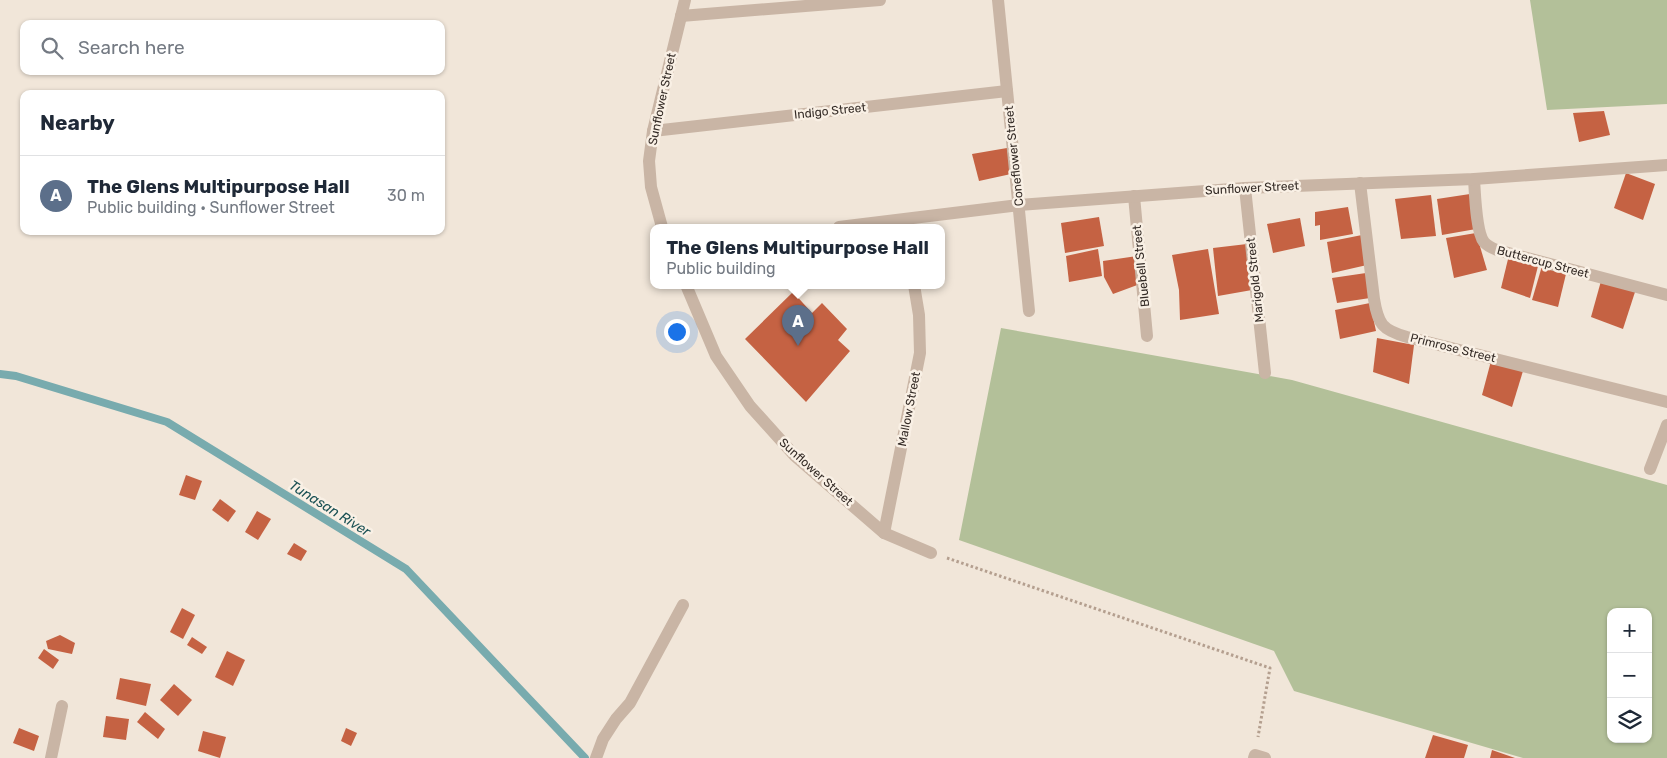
<!DOCTYPE html>
<html lang="en">
<head>
<meta charset="utf-8">
<style>
	body { margin:0; font-family:Rubik,sans-serif; background:#f2f2f3; color:#1f2937 }
	.controls { position:absolute; right:15px; bottom:15px; display:grid; overflow:hidden; border-radius:10px; box-shadow:0 1px 4px #0004 }
	.controls button { width:45px; height:45px; display:grid; place-items:center; padding:0; border:0; border-bottom:1px solid #e0e1e3; background:#fff; color:#1f2937; font:25px sans-serif }
	.you { position:absolute; left:676px; top:331px; width:18px; height:18px; margin:-12px; border:4px solid #fff; border-radius:50%; background:#1a73e8; box-shadow:0 0 0 8px #1a73e833 }
	.badge { display:grid; place-items:center; width:32px; height:32px; border-radius:50%; background:#2563eb; color:#fff; font-size:16px; font-weight:700 }
	.pin { position:absolute; translate:-50% -41px; filter:drop-shadow(0 1px 2px #0008) }
	.pin::after { content:''; position:absolute; top:26px; width:18px; height:15px; background:inherit; clip-path:polygon(0 0,100% 0,50% 100%) }
	.popup { position:absolute; left:650px; top:224px; width:295px; height:65px; box-sizing:border-box; display:grid; place-content:center; border-radius:10px; background:#fff; filter:drop-shadow(0 1px 4px #0005); font-size:16px; white-space:nowrap; color:#747a83 }
	.popup b { font-size:19px; color:#1f2937 }
	.popup::after { content:''; position:absolute; left:50%; top:100%; margin-left:-10px; border:10px solid transparent; border-top-color:#fff }
	.list { margin:0; padding:0; list-style:none }
	h2 { display:flex; justify-content:space-between; align-items:center; height:65px; margin:0; padding:0 20px; font-size:21px }
	h2 small { font-size:16px; font-weight:400; color:#747a83 }
	.list li { display:grid; grid-template-columns:32px 1fr auto; gap:15px; align-items:center; box-sizing:border-box; height:80px; padding:0 20px; border-top:1px solid #e0e1e3 }
	.list b { display:block; font-size:19px; white-space:nowrap }
	.list p { margin:0; font-size:16px; white-space:nowrap; color:#747a83 }
	.list em { font-size:16px; font-style:normal; color:#747a83 }
	.icon { flex:none; width:28px; height:28px; fill:none; stroke:currentColor; stroke-width:2; stroke-linecap:round; stroke-linejoin:round }
	.map { position:relative; flex:none; width:1667px; height:758px; overflow:hidden }
	.search { position:absolute; background:#fff; box-shadow:0 1px 4px #0004; left:20px; top:20px; width:425px; height:55px; display:flex; align-items:center; gap:12px; box-sizing:border-box; padding:0 18px; border-radius:10px; color:#747a83; font-size:19px }
	.panel { position:absolute; background:#fff; box-shadow:0 1px 4px #0004; left:20px; top:90px; width:425px; height:145px; border-radius:10px }
	.map>svg:first-child { display:block }
	.green { fill:#b3c099; fill-rule:evenodd }
	.lines { fill:none; stroke-linecap:round; stroke-linejoin:round }
	.stream { stroke:#78abae; stroke-width:8 }
	.building { fill:#c56243 }
	.path { stroke:#b49f8f; stroke-width:3; stroke-dasharray:2.5 2.5; stroke-linecap:butt }
	.minor { stroke:#c9b5a5; stroke-width:12 }
	.labels { text-anchor:middle; stroke-width:5; stroke-linejoin:round; paint-order:stroke }
	.street-label { font-size:12px; fill:#342b26; stroke:#f9f0e5 }
	.water-label { font-size:14px; font-style:italic; fill:#1c5255; stroke:#f9f0e5 }
</style>
</head>
<body>
<div class="map">
<svg width="1667" height="758" viewBox="0 0 1667 758">
	<rect width="100%" height="100%" fill="#f1e6d9"/>
	<g class="green">
		<path d="M1530,0H1667V104L1547,110Z"/>
		<path d="M1001,328L1292,380L1667,485V758H1523L1294,691L1274,651L959,540ZM1611,612H1648V739H1611Z"/>
	</g>
	<g class="lines">
		<path class="stream" d="M0,374L16,376L167,422L406,569L585,758"/>
	</g>
	<g class="building">
		<path d="M1604,111L1610,135L1579,142L1573,113Z"/>
		<path d="M1007,148L1011,174L979,181L972,154Z"/>
		<path d="M1626,173L1655,184L1643,220L1614,208Z"/>
		<path d="M1470,194L1476,229L1442,235L1437,199Z"/>
		<path d="M1431,195L1436,236L1401,239L1395,199Z"/>
		<path d="M1348,207L1353,234L1320,240V225L1315,226V212Z"/>
		<path d="M1099,217L1104,246L1065,253L1061,223Z"/>
		<path d="M1300,218L1305,246L1273,253L1267,224Z"/>
		<path d="M1476,233L1487,270L1454,278L1446,238Z"/>
		<path d="M1362,235L1367,265L1332,273L1327,242Z"/>
		<path d="M1247,244L1252,290L1218,296L1213,248Z"/>
		<path d="M1098,249L1102,276L1069,282L1066,256Z"/>
		<path d="M1208,249L1219,314L1180,320L1179,290L1172,255Z"/>
		<path d="M1509,255L1538,266L1530,298L1501,288Z"/>
		<path d="M1137,256L1140,284L1113,294L1104,277L1103,261Z"/>
		<path d="M1542,266L1566,274L1558,307L1532,300Z"/>
		<path d="M1366,273L1370,298L1337,303L1332,278Z"/>
		<path d="M1601,281L1635,292L1623,329L1591,317Z"/>
		<path d="M793,292L812,313L822,303L847,329L838,340L850,351L806,402L745,339Z"/>
		<path d="M1370,303L1376,331L1340,339L1335,310Z"/>
		<path d="M1377,338L1414,345L1409,384L1373,372Z"/>
		<path d="M1491,361L1523,371L1512,407L1482,395Z"/>
		<path d="M186,475L202,481L195,500L179,495Z"/>
		<path d="M220,499L236,511L228,522L212,510Z"/>
		<path d="M257,511L271,519L258,540L245,532Z"/>
		<path d="M294,543L307,551L301,561L287,554Z"/>
		<path d="M182,608L195,615L183,639L170,632Z"/>
		<path d="M60,635L75,643L72,654L48,649L46,641Z"/>
		<path d="M192,637L207,647L202,654L187,645Z"/>
		<path d="M44,649L59,660L53,669L38,658Z"/>
		<path d="M227,651L245,660L233,686L215,677Z"/>
		<path d="M120,678L151,684L146,706L116,699Z"/>
		<path d="M174,684L192,700L178,716L160,700Z"/>
		<path d="M145,712L165,729L158,739L137,722Z"/>
		<path d="M106,716L129,719L126,740L103,737Z"/>
		<path d="M19,728L39,736L34,751L13,743Z"/>
		<path d="M346,728L357,733L351,746L341,741Z"/>
		<path d="M203,731L226,737L220,758L198,751Z"/>
		<path d="M1433,735L1468,745L1464,758H1425Z"/>
		<path d="M1492,750L1515,758H1490Z"/>
	</g>
	<g class="lines">
		<path class="path" d="M947,558L1270,668L1258,737"/>
		<g class="minor">
			<path d="M998,0L1029,311"/>
			<path d="M681,16L880,0"/>
			<path d="M653,131L1007,91"/>
			<path d="M1474,179C1475,193 1476,232 1484,242C1487,246 1492,248 1497,250L1667,295"/>
			<path d="M1360,183L1374,299C1378,324 1382,330 1407,337L1667,402"/>
			<path d="M1245,188L1265,373"/>
			<path d="M1134,196L1147,336"/>
			<path d="M662,227L651,187L649,161L653,131L685,0"/>
			<path d="M839,227L1019,205L1245,188L1474,179L1667,165"/>
			<path d="M686,285L716,356L750,406L795,456L884,533L931,553"/>
			<path d="M1650,469L1667,425"/>
			<path d="M884,533L920,353L919,315L914,285"/>
			<path d="M51,758L62,706"/>
			<path d="M596,758L603,739L616,719L630,703L683,605"/>
			<path d="M1254,758L1255,755L1265,758"/>
		</g>
	</g>
	<g class="labels">
		<g class="street-label">
			<text transform="translate(662 99) rotate(-78)" y="4">Sunflower Street</text>
			<text transform="translate(830 111) rotate(-6)" y="4">Indigo Street</text>
			<text transform="translate(1014 156) rotate(-96)" y="4">Coneflower Street</text>
			<text transform="translate(1252 188) rotate(-3)" y="4">Sunflower Street</text>
			<text transform="translate(1543 262) rotate(15)" y="4">Buttercup Street</text>
			<text transform="translate(1141 266) rotate(-96)" y="4">Bluebell Street</text>
			<text transform="translate(1255 280) rotate(-96)" y="4">Marigold Street</text>
			<text transform="translate(1453 348) rotate(14)" y="4">Primrose Street</text>
			<text transform="translate(909 409) rotate(-79)" y="4">Mallow Street</text>
			<text transform="translate(816 472) rotate(42)" y="4">Sunflower Street</text>
		</g>
		<g class="water-label">
			<text transform="translate(330 508) rotate(32)" y="5">Tunasan River</text>
		</g>
	</g>
</svg>
<div class="controls">
<button>+</button>
<button>−</button>
<button><svg class="icon" aria-label="layers" viewBox="0 0 24 24"><path d="M12 4l9 5-9 5-9-5zM3 14l9 5 9-5"/></svg></button>
</div>
<div class="you"></div>
<div class="pin badge" style="left:798px;top:346px;background:#5c6f8a">A</div>
<div class="popup"><b>The Glens Multipurpose Hall</b>Public building</div>
<div class="search"><svg class="icon" aria-label="search" viewBox="0 0 24 24"><circle cx="10" cy="10" r="6"/><path d="M15 15l6 6"/></svg>Search here</div>
<section class="panel">
<h2>Nearby<small></small></h2>
<ul class="list">
<li><span class="badge" style="background:#5c6f8a">A</span><div><b>The Glens Multipurpose Hall</b><p>Public building · Sunflower Street</p></div><em>30 m</em></li>
</ul>
</section>
</div>
</body>
</html>
